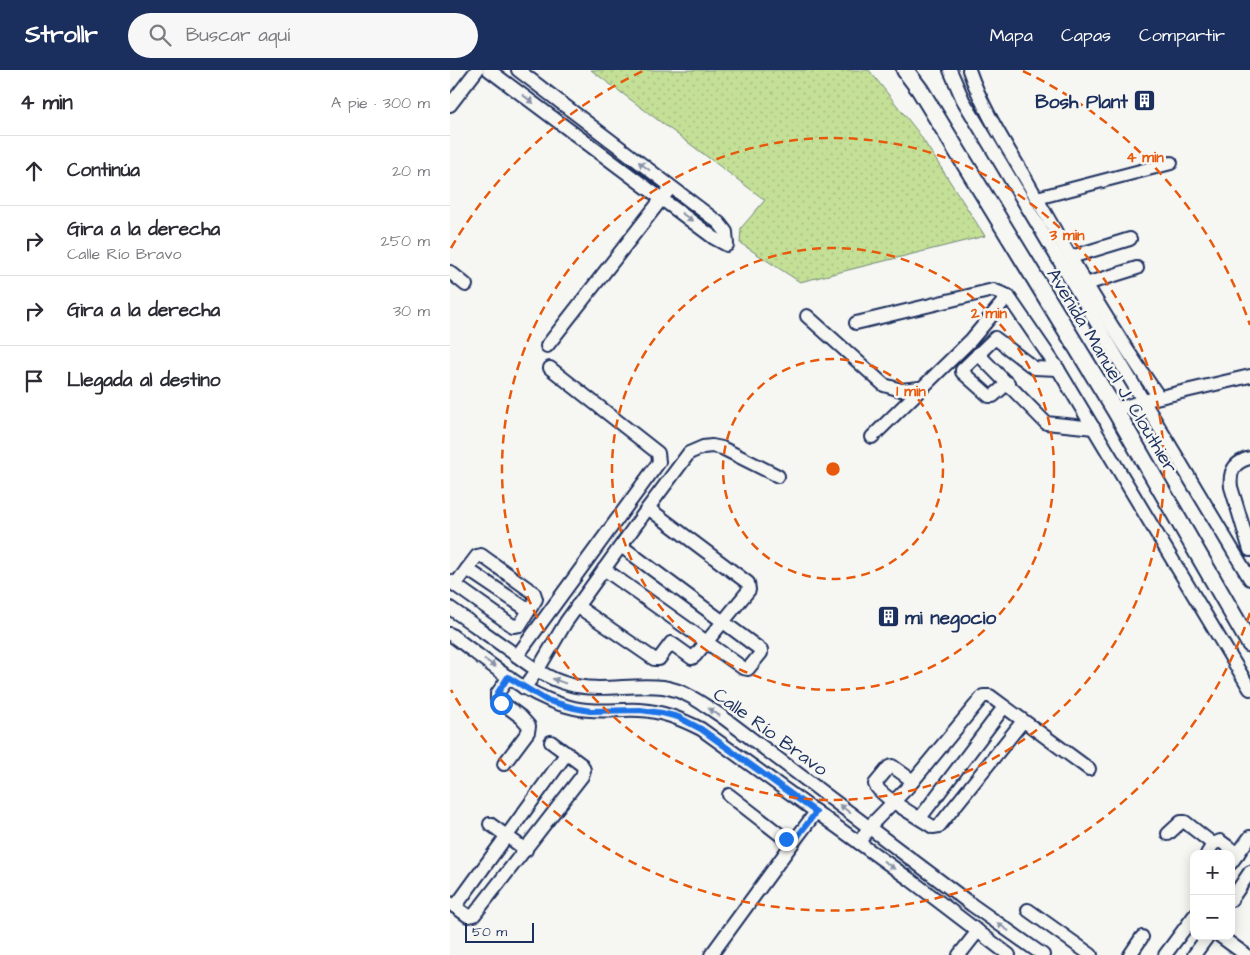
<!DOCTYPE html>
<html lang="es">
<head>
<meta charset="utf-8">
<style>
	body { margin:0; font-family:"Architects Daughter",sans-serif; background:#f7f7f7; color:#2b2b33 }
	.controls { position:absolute; right:15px; bottom:15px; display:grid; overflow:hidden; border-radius:10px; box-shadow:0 2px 12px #0003 }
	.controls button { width:45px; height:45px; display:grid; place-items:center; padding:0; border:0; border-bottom:1px solid #e1e1e2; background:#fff; color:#2b2b33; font:25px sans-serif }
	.scale { position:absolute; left:15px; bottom:12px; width:69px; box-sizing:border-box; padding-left:5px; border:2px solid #1b2f5e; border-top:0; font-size:14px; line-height:18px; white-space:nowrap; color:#1b2f5e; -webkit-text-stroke:4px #f6f6f2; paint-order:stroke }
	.stop { position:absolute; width:15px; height:15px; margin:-11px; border:4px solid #1a73e8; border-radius:50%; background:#fff }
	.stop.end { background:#1a73e8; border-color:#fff; box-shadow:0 1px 5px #0008 }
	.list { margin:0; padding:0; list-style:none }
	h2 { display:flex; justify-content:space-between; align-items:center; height:65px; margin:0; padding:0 20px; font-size:21px }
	h2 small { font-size:16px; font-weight:400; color:#7c7c81 }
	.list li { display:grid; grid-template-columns:32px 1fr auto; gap:15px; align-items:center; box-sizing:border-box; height:70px; padding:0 20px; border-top:1px solid #e1e1e2 }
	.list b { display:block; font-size:19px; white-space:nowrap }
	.list p { margin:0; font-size:16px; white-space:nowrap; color:#7c7c81 }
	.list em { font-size:16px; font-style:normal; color:#7c7c81 }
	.icon { flex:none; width:28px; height:28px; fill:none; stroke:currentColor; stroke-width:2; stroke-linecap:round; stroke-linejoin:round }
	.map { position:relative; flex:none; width:800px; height:885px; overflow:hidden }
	header { display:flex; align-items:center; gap:30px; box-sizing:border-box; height:70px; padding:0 25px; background:#1b2f5e; color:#fff }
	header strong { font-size:24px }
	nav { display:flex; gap:28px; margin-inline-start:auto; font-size:18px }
	.search { width:350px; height:45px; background:#f7f7f7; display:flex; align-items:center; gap:12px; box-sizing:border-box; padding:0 18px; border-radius:28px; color:#7c7c81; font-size:19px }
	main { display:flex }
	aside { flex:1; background:#fff }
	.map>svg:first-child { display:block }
	.grass { fill:url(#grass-dots); stroke:#70877a }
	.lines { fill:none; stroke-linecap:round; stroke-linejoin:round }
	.minor-casing { stroke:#1b2f5e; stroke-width:16 }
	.major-casing { stroke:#1b2f5e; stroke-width:20 }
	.minor { stroke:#f6f6f2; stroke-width:12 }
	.major { stroke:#f6f6f2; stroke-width:16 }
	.oneway { fill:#8892a8 }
	.route { stroke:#1a73e8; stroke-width:6 }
	.ring { fill:none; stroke:#e8590c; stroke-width:2.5; stroke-dasharray:9 6 }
	.labels { text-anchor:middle; stroke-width:5; stroke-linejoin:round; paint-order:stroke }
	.poi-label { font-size:19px; font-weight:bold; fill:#1b2f5e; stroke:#f6f6f2; text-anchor:end }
	.street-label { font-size:19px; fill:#1b2f5e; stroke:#f6f6f2 }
	.centre { fill:#e8590c; stroke:#f6f6f2; stroke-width:2.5 }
	.ring-label { font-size:15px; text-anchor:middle; font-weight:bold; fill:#e8590c; stroke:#f6f6f2; stroke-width:5; stroke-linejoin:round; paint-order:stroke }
</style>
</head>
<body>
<header>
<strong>Strollr</strong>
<div class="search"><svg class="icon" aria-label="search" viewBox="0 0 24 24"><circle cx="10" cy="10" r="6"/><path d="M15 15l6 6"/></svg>Buscar aquí</div>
<nav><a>Mapa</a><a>Capas</a><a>Compartir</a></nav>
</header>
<main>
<aside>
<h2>4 min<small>A pie · 300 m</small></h2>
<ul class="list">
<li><svg class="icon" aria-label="ahead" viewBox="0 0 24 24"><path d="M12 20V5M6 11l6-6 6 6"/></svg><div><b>Continúa</b></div><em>20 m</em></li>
<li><svg class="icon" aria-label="right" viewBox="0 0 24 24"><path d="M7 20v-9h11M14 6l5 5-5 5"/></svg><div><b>Gira a la derecha</b><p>Calle Río Bravo</p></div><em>250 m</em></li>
<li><svg class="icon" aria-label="right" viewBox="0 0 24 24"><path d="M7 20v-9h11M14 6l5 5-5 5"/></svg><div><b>Gira a la derecha</b></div><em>30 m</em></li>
<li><svg class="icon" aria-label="arrive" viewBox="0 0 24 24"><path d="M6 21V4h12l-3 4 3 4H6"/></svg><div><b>Llegada al destino</b></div></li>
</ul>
</aside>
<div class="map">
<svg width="800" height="885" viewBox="0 0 800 885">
	<defs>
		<pattern id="grass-dots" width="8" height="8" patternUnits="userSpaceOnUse" patternTransform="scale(1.25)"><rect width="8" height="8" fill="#c4df96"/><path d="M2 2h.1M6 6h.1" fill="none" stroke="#a8c084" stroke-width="1.8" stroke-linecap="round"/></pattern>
	</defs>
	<rect width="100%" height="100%" fill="#f6f6f2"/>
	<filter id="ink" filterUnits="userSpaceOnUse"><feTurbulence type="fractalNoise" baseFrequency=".02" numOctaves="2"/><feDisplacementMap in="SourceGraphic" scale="10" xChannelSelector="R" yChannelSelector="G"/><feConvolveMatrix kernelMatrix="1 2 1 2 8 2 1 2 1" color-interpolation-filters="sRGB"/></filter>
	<g filter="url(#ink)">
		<path class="grass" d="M141,0H419L468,62L535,166L350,212L290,173L291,158L315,130Z"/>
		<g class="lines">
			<defs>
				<g id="minor">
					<path d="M39,0L264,168L277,175L276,162L269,153L68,0"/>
					<path d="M500,0L513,30L800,509"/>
					<path d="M519,0C535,46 563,85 586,127C625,196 664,263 709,327"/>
					<path d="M0,35L27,0"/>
					<path d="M587,128L721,93"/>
					<path d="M621,187L680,169"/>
					<path d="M0,202L16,215"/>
					<path d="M636,214L687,198"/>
					<path d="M357,246L434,315L451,320L470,318"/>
					<path d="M406,253L543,220L558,226L608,299L800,619"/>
					<path d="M97,276L217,122"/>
					<path d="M528,284L596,353L644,358"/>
					<path d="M558,313L543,326H539L512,302V300L545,268L584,298L608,299"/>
					<path d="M665,340L693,331L800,306"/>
					<path d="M422,367L521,270L558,226"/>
					<path d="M800,388C784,392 779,401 781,417L800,480"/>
					<path d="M17,499L78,540"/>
					<path d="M154,499L293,598L298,599L311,583V580L171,476"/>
					<path d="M0,511L5,515L63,556L70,555L86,529L84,523L31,485L27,486L5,515"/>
					<path d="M127,536L204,589H209L221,573L242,588L245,586L299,520L298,513L198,438"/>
					<path d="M0,538C20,552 39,566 59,580C78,594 95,608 118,614C149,623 182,613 213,617C235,620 256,636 274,648L522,835L593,885"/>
					<path d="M0,564C39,592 77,628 124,638C146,643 167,639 189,640C212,641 231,649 251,659L458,808L559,885"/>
					<path d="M67,586L209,392L208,383L100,298"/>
					<path d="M74,618L87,601L116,552L198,438L239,383L253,377L262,376L272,378L328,406"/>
					<path d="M54,694L78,662L79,656L71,647L47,629V624L59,607"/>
					<path d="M463,711L442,696L439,697L425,714C429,726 471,749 483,757L489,756L573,651"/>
					<path d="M279,725L342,774L366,742"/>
					<path d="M470,748L554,637"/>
					<path d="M40,754L76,780"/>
					<path d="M718,764L731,752H735L763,774"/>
					<path d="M409,773L419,757L458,717L533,626H540L639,699"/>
					<path d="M757,784L763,774L770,771L788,784"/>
					<path d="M781,793L800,767"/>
					<path d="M781,830L800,802"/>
					<path d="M0,833L18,846L24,845L132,706L134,700L132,695L101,672"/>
					<path d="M5,837L117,683"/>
					<path d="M578,840L641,885"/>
					<path d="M770,866L796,885"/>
					<path d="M261,885L342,774"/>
					<path d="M509,885L528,861"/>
					<path d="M680,885L692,867"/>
					<path d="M715,885L744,846"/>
					<path d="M744,885L758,866"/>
				</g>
				<path id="major" d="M455,0L470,20L665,340L800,574"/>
			</defs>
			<use href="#minor" class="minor-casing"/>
			<use href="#major" class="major-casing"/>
			<use href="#minor" class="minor"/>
			<use href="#major" class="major"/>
		</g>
		<defs><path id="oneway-solid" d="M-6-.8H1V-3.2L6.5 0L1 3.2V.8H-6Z" transform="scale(1.25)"/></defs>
		<g class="oneway">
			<use href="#oneway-solid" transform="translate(78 29) rotate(37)"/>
			<use href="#oneway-solid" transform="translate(194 96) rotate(-143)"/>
			<use href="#oneway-solid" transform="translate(237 147) rotate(36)"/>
			<use href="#oneway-solid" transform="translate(40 593) rotate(36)"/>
			<use href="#oneway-solid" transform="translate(109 611) rotate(-160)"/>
			<use href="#oneway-solid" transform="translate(264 642) rotate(-147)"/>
			<use href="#oneway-solid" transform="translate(395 739) rotate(-143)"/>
			<use href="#oneway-solid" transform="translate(439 795) rotate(36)"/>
			<use href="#oneway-solid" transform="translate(553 857) rotate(-145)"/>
		</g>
	</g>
	<g class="lines" filter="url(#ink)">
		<path class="route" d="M51,633L48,629L47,624L58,607L96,630L124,638L140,641L190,640L212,643L228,647L251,659L366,742L342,774L336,769"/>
	</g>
	<g class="ring">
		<circle cx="383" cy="399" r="110"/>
		<circle cx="383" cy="399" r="221"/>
		<circle cx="383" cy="399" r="331"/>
		<path d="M800 543A441 441 0 0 1 1 620M1 178A441 441 0 0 1 193 1M573 1A441 441 0 0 1 800 255"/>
	</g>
	<defs>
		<symbol id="building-square" viewBox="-11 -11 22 22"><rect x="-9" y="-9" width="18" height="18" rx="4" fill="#1b2f5e" stroke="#f6f6f2"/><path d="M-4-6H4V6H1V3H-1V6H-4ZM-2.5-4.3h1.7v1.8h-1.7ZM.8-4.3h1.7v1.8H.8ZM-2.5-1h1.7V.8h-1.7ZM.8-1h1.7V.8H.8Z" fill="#fff"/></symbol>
	</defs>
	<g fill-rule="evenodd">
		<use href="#building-square" x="682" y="18" width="25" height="25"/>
		<use href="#building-square" x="426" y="534" width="25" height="25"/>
	</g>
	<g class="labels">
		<g class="poi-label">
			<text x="678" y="38">Bosh Plant</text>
			<text x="455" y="554" text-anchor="start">mi negocio</text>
		</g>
		<g class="street-label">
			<text transform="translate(663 300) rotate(59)" y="7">Avenida Manuel J. Clouthier</text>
			<text transform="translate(321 661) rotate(36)" y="7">Calle Río Bravo</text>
		</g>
	</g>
	<circle cx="383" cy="399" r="8" class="centre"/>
	<g class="ring-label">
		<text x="695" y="92">4 min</text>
		<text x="617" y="170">3 min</text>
		<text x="539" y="248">2 min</text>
		<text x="461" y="326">1 min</text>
	</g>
</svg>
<div class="controls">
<button>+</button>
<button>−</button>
</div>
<div class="scale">50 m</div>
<div class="stop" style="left:51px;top:633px"></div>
<div class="stop end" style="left:336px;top:769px"></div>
</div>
</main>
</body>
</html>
